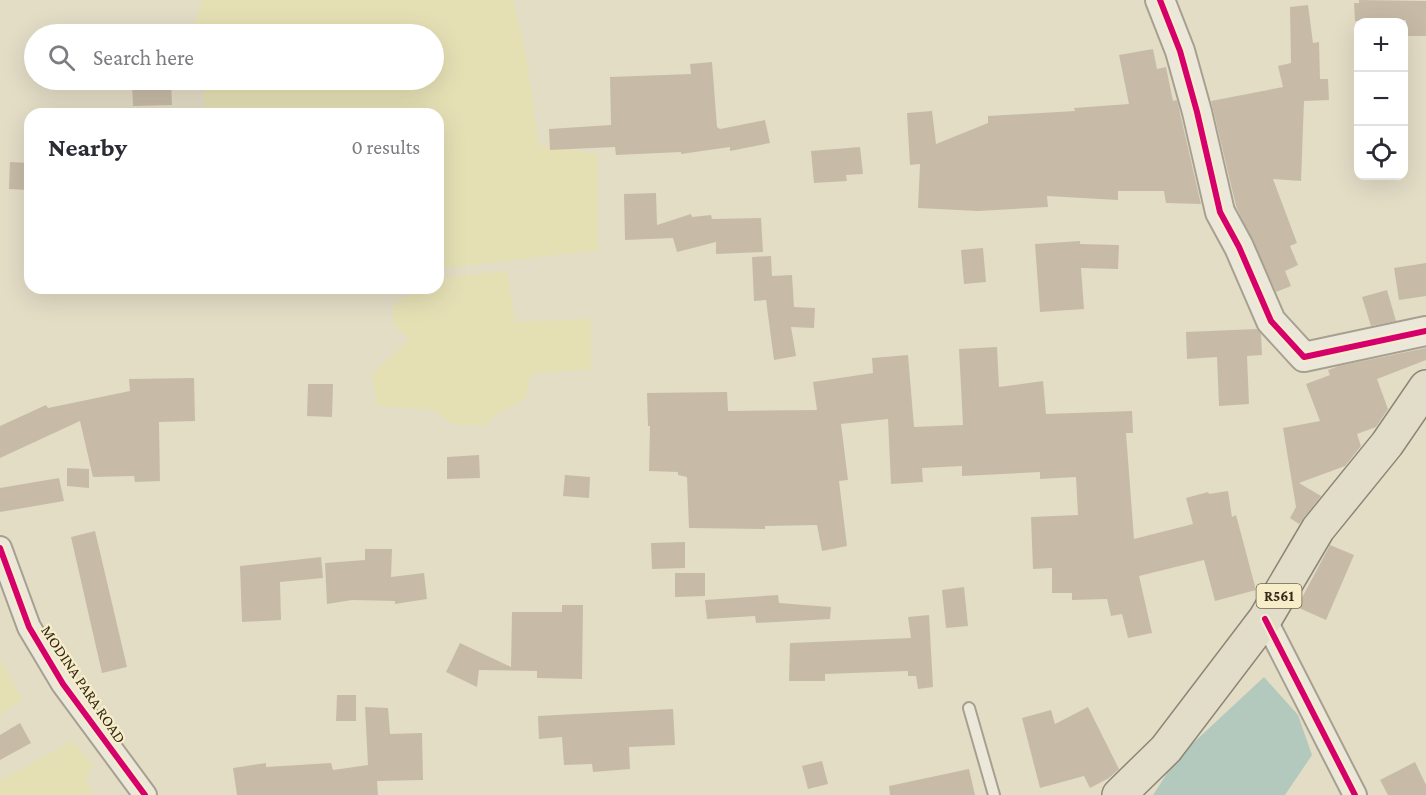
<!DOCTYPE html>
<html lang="en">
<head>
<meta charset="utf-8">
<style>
	body { margin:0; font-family:"Crimson Pro",serif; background:#f7f7f7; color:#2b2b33 }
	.controls { position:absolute; right:18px; top:18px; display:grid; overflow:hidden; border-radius:12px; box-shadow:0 6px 24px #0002 }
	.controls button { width:54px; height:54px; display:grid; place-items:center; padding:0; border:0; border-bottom:2px solid #e1e1e2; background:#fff; color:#2b2b33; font:30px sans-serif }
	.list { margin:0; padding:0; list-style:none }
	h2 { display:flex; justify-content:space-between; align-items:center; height:78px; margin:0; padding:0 24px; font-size:26px }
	h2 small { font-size:20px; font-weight:400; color:#7c7c81 }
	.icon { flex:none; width:33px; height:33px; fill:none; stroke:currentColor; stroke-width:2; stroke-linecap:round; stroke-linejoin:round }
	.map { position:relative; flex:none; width:1426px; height:795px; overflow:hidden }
	.search { position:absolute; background:#fff; box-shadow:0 6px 24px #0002; left:24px; top:24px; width:420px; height:66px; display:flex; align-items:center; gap:15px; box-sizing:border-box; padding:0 21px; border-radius:33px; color:#7c7c81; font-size:22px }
	.panel { position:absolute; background:#fff; box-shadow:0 6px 24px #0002; left:24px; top:108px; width:420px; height:186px; border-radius:18px }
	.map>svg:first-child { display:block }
	.farmland { fill:#e5e0b4 }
	.water { fill:#b3c9bd }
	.building { fill:#c7bba7 }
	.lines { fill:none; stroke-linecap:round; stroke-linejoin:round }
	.service-casing { stroke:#a7a090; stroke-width:14 }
	.minor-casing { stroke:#a7a090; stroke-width:26 }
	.tertiary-casing { stroke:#a7a090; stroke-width:32 }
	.primary-casing { stroke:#8d8677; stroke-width:36 }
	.service { stroke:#ebe7d9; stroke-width:10 }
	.minor { stroke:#ebe7d9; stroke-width:22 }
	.tertiary { stroke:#ebe7d9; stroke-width:28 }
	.primary { stroke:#e2ddc9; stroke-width:33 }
	.cycleway-casing { stroke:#f7eec9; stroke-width:10 }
	.cycleway { stroke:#d6006c; stroke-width:6 }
	.labels { text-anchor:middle; stroke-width:4.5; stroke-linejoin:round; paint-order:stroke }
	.shield { fill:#f7eec9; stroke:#6f644e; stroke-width:1.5 }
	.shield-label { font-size:15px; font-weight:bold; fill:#352919 }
	.street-label { font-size:16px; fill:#352919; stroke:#f7eec9 }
</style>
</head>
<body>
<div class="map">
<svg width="1426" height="795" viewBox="0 0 1426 795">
	<rect width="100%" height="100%" fill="#e3ddc6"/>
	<g class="farmland">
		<path d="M202,0H513L526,56L539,145L598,154V250L438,269V114H209L205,108L201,80H434V34H195L194,27Z"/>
		<path d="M507,271L515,322L591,319V369L531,374L526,399L498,413L486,425H453L434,410L377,406L372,374L410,339L393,324V305L422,288H438L439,278Z"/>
		<path d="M0,658L22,700L0,716Z"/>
		<path d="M72,741L94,765L86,779L93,795H0V781Z"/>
	</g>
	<path class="water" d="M1264,677L1298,715L1312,755L1285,795H1153L1177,758Z"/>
	<g class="building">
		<path d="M1359,0L1426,1V36H1406V20L1355,21L1354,3H1359Z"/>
		<path d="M1308,5L1313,43L1319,42L1320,79H1328L1329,100L1304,101L1301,181L1273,179L1297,243L1290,246L1298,265L1285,271L1291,286L1276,292L1236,206L1211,101L1283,87L1278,66L1291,63L1290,7Z"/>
		<path d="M1153,49L1157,69L1166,67L1173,101L1177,100L1201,204L1166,203L1164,191H1118V200L1047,196L1048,207L978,211L918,208L920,164L910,165L907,113L932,111L936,144L988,123V116L1075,111L1074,108L1129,104L1119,55Z"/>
		<path d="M712,62L717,127L720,129L765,120L770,143L730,151V147L681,154V152L616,155L615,147L550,150L549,129L611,125L610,77L691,74L690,64Z"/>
		<path d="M171,82L172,105L133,106L132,83Z"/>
		<path d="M860,147L863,174L846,175L847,181L814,183L811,151Z"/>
		<path d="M10,162L30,163V190L9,189Z"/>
		<path d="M656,193L657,225L691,214L692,217L711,215L712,219L761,218L763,252L716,254V242L677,252L673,238L625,240L624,194Z"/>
		<path d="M1080,241V244L1119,245L1118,269L1081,268L1084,309L1040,312L1035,244Z"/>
		<path d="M983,248L986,282L964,284L961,250Z"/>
		<path d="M771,256L772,276L792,275L794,307L815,308L814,328L791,327L796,356L774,360L766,300L754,301L752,257Z"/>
		<path d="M1426,263V296L1399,300L1394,268Z"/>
		<path d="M1387,290L1396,321L1371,326L1362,297Z"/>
		<path d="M1257,329L1261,334L1262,355L1247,356L1249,404L1219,406L1217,357L1187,359L1186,332Z"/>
		<path d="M997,347L999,387L1043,381L1046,414L1132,411L1133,433H1126L1134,539L1193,524L1186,498L1208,492L1209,494L1228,491L1232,517L1236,515L1256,590L1215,601L1204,560L1139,576L1152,633L1128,638L1122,614L1111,616L1107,599L1072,600V593H1052V568L1033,569L1031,517L1078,515L1076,477L1040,479V472L962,476V466L922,468L923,482L891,484L888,419L841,424L848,480L839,481L847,546L822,551L817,525L765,526V529L689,528L687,477L678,475V472L649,471L650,426H648L647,393L727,392L728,411L817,410L813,382L873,373L872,358L908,355L914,427L963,425L959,349Z"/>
		<path d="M1426,348V360L1377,379L1388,409L1376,427L1357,434L1361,446L1345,466L1299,483L1321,496L1299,524L1290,518L1296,507L1283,428L1320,421L1306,384L1330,375L1328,370L1339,366Z"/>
		<path d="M194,378L195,421L159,422L160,481L135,482L134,476L93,477L80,421L0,458V426L46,405L48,408L130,391L129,379Z"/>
		<path d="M308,384H333L332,417L307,416Z"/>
		<path d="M479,455L480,478L447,479V457Z"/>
		<path d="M67,468L89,469V488L67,486Z"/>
		<path d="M565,475L590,477L589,498L563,496Z"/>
		<path d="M59,478L64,501L0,512V488Z"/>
		<path d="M95,531L127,667L102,673L71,537Z"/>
		<path d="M685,542V568L652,569L651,543Z"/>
		<path d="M1330,545L1354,555L1326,620L1297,607Z"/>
		<path d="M365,549H392L391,577L424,573L427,599L395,604V601L352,600L327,604L325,563L365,560Z"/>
		<path d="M321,557L323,578L280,582L281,620L242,622L240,566Z"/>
		<path d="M675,573H705V596L675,597Z"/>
		<path d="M964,587L968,626L946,628L942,590Z"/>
		<path d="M778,595L779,603L831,607L830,619L756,623L755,616L707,619L705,600Z"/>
		<path d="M562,605H583L582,679L537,678V671L479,670L477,687L446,672L460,643L511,667L512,612H562Z"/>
		<path d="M929,615L933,687L918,689L916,676H908V671L825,674V681H789L790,643L911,638L908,617Z"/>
		<path d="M337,695H356V721H336Z"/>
		<path d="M365,707L388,708L390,734L422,733L423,780L377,781L378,795H237L233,768L266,763V767L331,763L333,770L368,765Z"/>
		<path d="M1088,707L1119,769L1109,778L1090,788L1084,776L1040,788L1022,718L1051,710L1055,724Z"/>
		<path d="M673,709L675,745L629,747L630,769L593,772L592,764L564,765L562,737L539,739L538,716Z"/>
		<path d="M20,723L31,743L0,760V735Z"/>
		<path d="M822,761L828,784L808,789L802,766Z"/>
		<path d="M1415,762L1426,785V795H1388L1380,780Z"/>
		<path d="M969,769L975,795H890L889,786Z"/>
	</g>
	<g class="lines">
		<defs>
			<path id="service" d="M969,708L994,795"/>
			<g id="minor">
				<path d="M0,548L29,627L63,684L145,795"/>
				<path d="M1265,619L1355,795"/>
			</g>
			<path id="tertiary" d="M1160,0L1180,51L1197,112L1220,212L1239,247L1271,321L1304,357L1426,331"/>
			<path id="primary" d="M1119,795L1166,749L1265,619L1318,529L1387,444L1426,387"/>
		</defs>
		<use href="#service" class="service-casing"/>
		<use href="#minor" class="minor-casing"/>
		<use href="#tertiary" class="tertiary-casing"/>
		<use href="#primary" class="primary-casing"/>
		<use href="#service" class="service"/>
		<use href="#minor" class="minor"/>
		<use href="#tertiary" class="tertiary"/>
		<use href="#primary" class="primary"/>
		<defs>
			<g id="cycleway">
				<path d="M1160,0L1180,51L1197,112L1220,212L1239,247L1271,321L1304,357L1426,331"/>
				<path d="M0,548L29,627L63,684L145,795"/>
				<path d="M1265,619L1355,795"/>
			</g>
		</defs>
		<use href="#cycleway" class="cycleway-casing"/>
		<use href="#cycleway" class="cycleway"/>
	</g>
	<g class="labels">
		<rect class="shield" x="1256.5" y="584" width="45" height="24" rx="4.5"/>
		<g class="shield-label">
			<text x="1279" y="601">R561</text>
		</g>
		<g class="street-label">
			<text transform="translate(84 684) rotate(56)" y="6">MODINA PARA ROAD</text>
		</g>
	</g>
</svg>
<div class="controls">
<button>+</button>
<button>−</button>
<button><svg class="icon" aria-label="locate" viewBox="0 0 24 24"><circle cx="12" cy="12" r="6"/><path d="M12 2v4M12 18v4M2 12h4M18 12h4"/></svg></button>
</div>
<div class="search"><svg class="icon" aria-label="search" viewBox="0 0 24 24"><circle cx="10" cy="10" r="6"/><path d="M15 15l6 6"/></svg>Search here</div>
<section class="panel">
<h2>Nearby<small>0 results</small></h2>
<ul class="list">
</ul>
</section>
</div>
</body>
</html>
